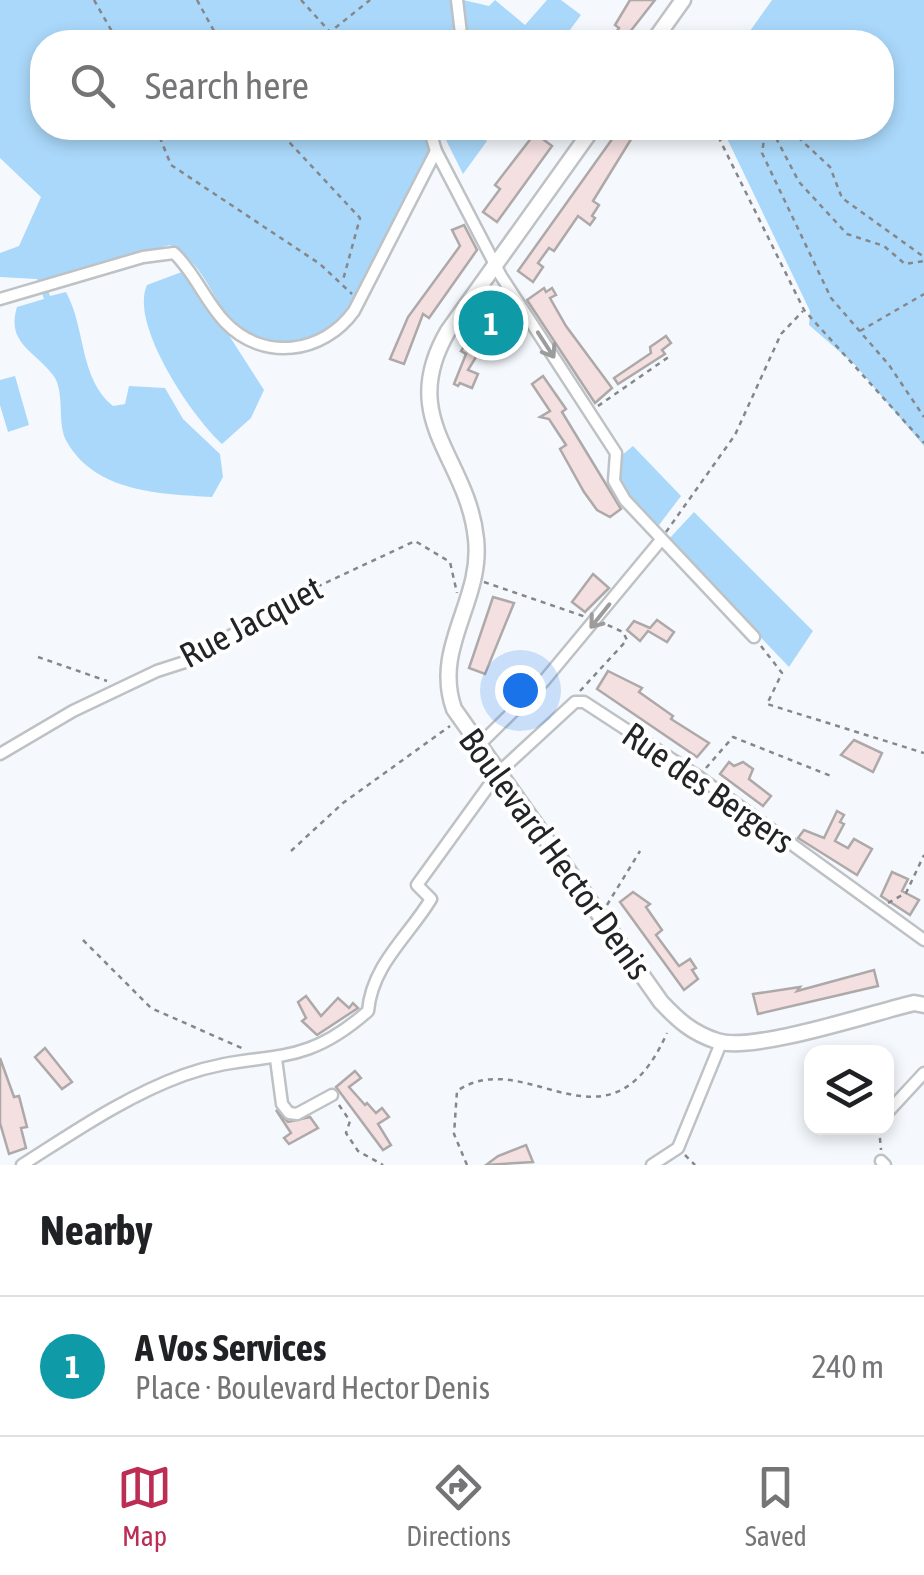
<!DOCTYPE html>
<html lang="en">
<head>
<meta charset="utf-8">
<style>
	body { margin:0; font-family:"Asap Condensed",sans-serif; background:#f2f2f2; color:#202124 }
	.controls { position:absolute; right:30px; bottom:30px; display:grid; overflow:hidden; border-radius:20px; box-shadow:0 5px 15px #0003 }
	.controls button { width:90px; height:90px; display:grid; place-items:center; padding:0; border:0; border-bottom:2px solid #e0e0e0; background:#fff; color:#202124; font:50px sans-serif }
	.you { position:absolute; left:520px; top:690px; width:35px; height:35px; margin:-25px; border:8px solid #fff; border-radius:50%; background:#1a73e8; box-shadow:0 0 0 15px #1a73e833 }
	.badge { display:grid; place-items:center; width:65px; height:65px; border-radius:50%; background:#bc2c53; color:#fff; font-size:32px; font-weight:700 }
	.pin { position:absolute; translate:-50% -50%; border:5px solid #fff; box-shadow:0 2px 10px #0006 }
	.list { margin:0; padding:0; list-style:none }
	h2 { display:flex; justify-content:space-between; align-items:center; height:130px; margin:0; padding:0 40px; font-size:42px }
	h2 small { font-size:32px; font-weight:400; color:#757577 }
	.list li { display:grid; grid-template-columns:65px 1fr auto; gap:30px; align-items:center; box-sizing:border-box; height:140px; padding:0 40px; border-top:2px solid #e0e0e0 }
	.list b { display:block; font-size:38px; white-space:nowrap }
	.list p { margin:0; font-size:32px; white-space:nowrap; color:#757577 }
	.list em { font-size:32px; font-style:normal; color:#757577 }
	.icon { flex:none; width:55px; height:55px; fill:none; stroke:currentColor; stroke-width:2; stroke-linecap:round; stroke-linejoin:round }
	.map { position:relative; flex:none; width:924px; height:1165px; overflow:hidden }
	.search { position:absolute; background:#fff; box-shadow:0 5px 15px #0003; left:30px; right:30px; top:30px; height:110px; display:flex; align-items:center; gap:25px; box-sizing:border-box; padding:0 35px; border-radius:40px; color:#757577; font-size:38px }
	.sheet { height:270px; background:#fff }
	nav { display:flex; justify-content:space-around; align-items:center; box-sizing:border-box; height:140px; border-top:2px solid #e0e0e0; background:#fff; font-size:28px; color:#757577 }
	nav a { display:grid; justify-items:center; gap:5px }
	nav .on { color:#bc2c53 }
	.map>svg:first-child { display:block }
	.green { fill:#aad8fa }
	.building { fill:#f4dfe1; stroke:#aea9a9; stroke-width:2.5 }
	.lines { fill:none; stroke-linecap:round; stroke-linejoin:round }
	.street-casing { stroke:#bec2c5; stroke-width:15 }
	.secondary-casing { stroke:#bec2c5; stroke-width:19 }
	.path { stroke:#85878a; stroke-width:2.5; stroke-dasharray:5 5; stroke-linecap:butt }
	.street { stroke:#fff; stroke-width:10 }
	.secondary { stroke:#fff; stroke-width:14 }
	.oneway { stroke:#9c9c9d }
	.labels { text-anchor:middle; stroke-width:8; stroke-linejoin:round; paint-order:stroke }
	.street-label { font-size:35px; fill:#232426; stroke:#fff }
</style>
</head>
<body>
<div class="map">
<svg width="924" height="1165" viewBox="0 0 924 1165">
	<rect width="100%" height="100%" fill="#f5f9fd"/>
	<g class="green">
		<path d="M0,0H453L457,42H42V128H423L431,155L351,311C333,331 310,346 283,343C209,337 223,274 170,245L44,279L50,296L66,292C86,328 79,379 113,406L125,404L129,386L165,388L183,419L220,454L223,477L212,497C162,494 96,493 67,442C56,424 66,392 53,375C34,350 6,343 17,307L44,299L37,279L0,277V253L19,246L41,197L0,158Z"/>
		<path d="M463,0L489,6L495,0L525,25L547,0H561L581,15L561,42H468Z"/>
		<path d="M772,0H924V446L855,365L809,325L810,311L722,128H882V42H742Z"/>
		<path d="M440,128H470L487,141L463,174Z"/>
		<path d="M187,270L264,390L251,418L222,444C192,417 129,324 147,285Z"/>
		<path d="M15,376L29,425L8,432L0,405V380Z"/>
		<path d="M633,446L681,496L656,529L619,485L621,456Z"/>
		<path d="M694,512L813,631L789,667L668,540Z"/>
	</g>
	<g class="building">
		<path d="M630,0H655L622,42L613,36L619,28L615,25Z"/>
		<path d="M539,128H554L544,140L552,146L497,222L483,212L500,189L495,185Z"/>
		<path d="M620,128H638L593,201L599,205L592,216L595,218L590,225L578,216L554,251L549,248L538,263L543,267L533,282L518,271Z"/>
		<path d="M464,225L477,250L429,318L423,314L404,364L390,359L408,317L460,246L452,230Z"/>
		<path d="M544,288L546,292L552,288L556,295L550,298L566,326L612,388L595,403L527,300Z"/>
		<path d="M488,310L504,321L493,337L490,334L468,370L478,374L472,388L460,383L458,386L454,384L466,354L461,351Z"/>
		<path d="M666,336L671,343L662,350L665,354L618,384L614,378L651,353L650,347Z"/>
		<path d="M543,376L566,409L562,412L621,509L610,517L597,510L584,492L560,449L566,445L549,419L540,417L550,411L532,384Z"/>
		<path d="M593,574L609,588L585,612L572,602Z"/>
		<path d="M493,597L514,603L485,674L469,668Z"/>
		<path d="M657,620L674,632L667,642L648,631L640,641L627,630L634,621L650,628Z"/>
		<path d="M608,671L642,688L639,692L673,716L671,719L709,743L697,757L597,689Z"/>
		<path d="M854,740L882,753L873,772L841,755Z"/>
		<path d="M729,762L734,766L743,762L753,769L749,779L771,796L763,806L720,774Z"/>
		<path d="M837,811L844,815L840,822L844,824L835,841L848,848L854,839L872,849L857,875L798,838L804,830L824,838Z"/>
		<path d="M892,872L908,879L902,891L919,900L910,915L881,896Z"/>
		<path d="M633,892L650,904L646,907L662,930L656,935L679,966L690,959L696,968L692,970L698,979L684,990L620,902Z"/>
		<path d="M874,970L878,986L758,1014L753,994L800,987L797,991Z"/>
		<path d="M306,996L321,1016L338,998L349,1008L353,1003L358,1008L317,1035L302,1021L306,1018L298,1002Z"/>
		<path d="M45,1048L72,1082L62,1089L35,1057Z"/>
		<path d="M0,1058L14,1097L19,1096L27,1127L21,1128L26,1148L9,1154L0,1123Z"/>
		<path d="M355,1071L361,1078L349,1087L365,1105L367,1103L376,1113L382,1108L389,1117L378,1124L391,1145L383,1150L336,1087Z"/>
		<path d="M276,1110L288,1122L310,1117L318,1128L289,1144L284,1138L291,1133Z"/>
		<path d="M526,1145L533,1162L486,1165L498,1156Z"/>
	</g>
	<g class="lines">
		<defs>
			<g id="street">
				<path d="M457,0L462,42"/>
				<path d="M429,128L436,151L501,276L616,453L614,481L625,500L754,637"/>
				<path d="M0,299L143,257L174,253C195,273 205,301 225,322C263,362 323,354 354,311L436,151"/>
				<path d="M478,746L543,682L661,540"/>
				<path d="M0,754L73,711L157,671L188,661L298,596"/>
				<path d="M276,1059L282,1104L289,1113L297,1114L332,1095"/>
				<path d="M886,1114L924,1073"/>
				<path d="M881,1161L885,1165"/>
				<path d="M22,1165C74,1132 126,1096 184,1075C263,1047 297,1074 368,1011C372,965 408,937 431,899L417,885L498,773L575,702H584L699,777L924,940"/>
				<path d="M652,1165L678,1148L721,1043"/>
			</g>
			<g id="secondary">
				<path d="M653,42L683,0"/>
				<path d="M593,128L448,331C396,420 468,457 476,539C483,601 432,647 454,709L661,1002C678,1020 692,1033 717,1041C752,1053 872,1013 914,1003L924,1005"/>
			</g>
		</defs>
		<use href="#street" class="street-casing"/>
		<use href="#secondary" class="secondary-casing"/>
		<g class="path">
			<path d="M94,0L118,42"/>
			<path d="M197,0L220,42"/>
			<path d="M301,0L330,32L370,0"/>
			<path d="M317,42L330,32L339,42"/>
			<path d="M156,128L171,165L320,264L352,294"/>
			<path d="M276,128L360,218L343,280"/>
			<path d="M714,128L804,310L924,443"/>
			<path d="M760,128L765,133L800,139L830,167L842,198L924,257"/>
			<path d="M765,133L762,153L831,298L889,365L924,417"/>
			<path d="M776,138L799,182L847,234L884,246L905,264L924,261"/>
			<path d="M860,331L924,294"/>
			<path d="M598,406L670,356"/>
			<path d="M666,532L735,435L781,334L803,311"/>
			<path d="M484,582L586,617"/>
			<path d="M308,591L415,541L450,562L457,593"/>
			<path d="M761,646L782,673L767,704L924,753"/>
			<path d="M38,657L107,681"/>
			<path d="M580,691L627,640L623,632L603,623"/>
			<path d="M706,768L733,737L831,776"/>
			<path d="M291,851L343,803L450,726"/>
			<path d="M888,903L906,893L924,855"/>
			<path d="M607,905L640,851"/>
			<path d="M83,940L151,1008L246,1050"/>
			<path d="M339,1105L350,1121L346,1133L358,1151L383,1165"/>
			<path d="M879,1128L881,1150"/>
			<path d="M685,1155L695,1165"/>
			<path d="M467,1165L454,1134L457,1091C527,1043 608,1165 667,1033"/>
		</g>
		<use href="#street" class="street"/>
		<use href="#secondary" class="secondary"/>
	</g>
	<defs><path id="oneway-shaft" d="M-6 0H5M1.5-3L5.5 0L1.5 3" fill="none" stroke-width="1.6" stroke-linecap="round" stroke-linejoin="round" transform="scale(2.5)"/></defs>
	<g class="oneway">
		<use href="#oneway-shaft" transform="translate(546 345) rotate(57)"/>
		<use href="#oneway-shaft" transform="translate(600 616) rotate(129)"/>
	</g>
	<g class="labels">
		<g class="street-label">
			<text transform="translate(251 622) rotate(-28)" y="12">Rue Jacquet</text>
			<text transform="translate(708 788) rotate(35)" y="12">Rue des Bergers</text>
			<text transform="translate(555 854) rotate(54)" y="12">Boulevard Hector Denis</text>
		</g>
	</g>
</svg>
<div class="controls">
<button><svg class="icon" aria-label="layers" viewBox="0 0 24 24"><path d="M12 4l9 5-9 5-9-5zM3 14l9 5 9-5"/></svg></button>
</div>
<div class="you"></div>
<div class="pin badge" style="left:491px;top:323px;background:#0f9aa8">1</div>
<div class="search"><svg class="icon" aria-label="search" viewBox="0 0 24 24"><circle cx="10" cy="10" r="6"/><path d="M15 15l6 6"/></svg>Search here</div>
</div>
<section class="sheet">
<h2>Nearby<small></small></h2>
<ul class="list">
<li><span class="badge" style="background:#0f9aa8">1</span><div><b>A Vos Services</b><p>Place · Boulevard Hector Denis</p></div><em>240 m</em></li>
</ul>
</section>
<nav>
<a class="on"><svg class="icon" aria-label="map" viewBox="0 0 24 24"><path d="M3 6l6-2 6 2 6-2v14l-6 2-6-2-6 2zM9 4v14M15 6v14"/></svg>Map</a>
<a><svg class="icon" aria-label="directions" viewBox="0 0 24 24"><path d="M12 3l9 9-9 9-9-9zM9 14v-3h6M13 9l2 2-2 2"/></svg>Directions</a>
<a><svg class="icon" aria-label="saved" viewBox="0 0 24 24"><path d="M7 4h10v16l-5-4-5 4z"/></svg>Saved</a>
</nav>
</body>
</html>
